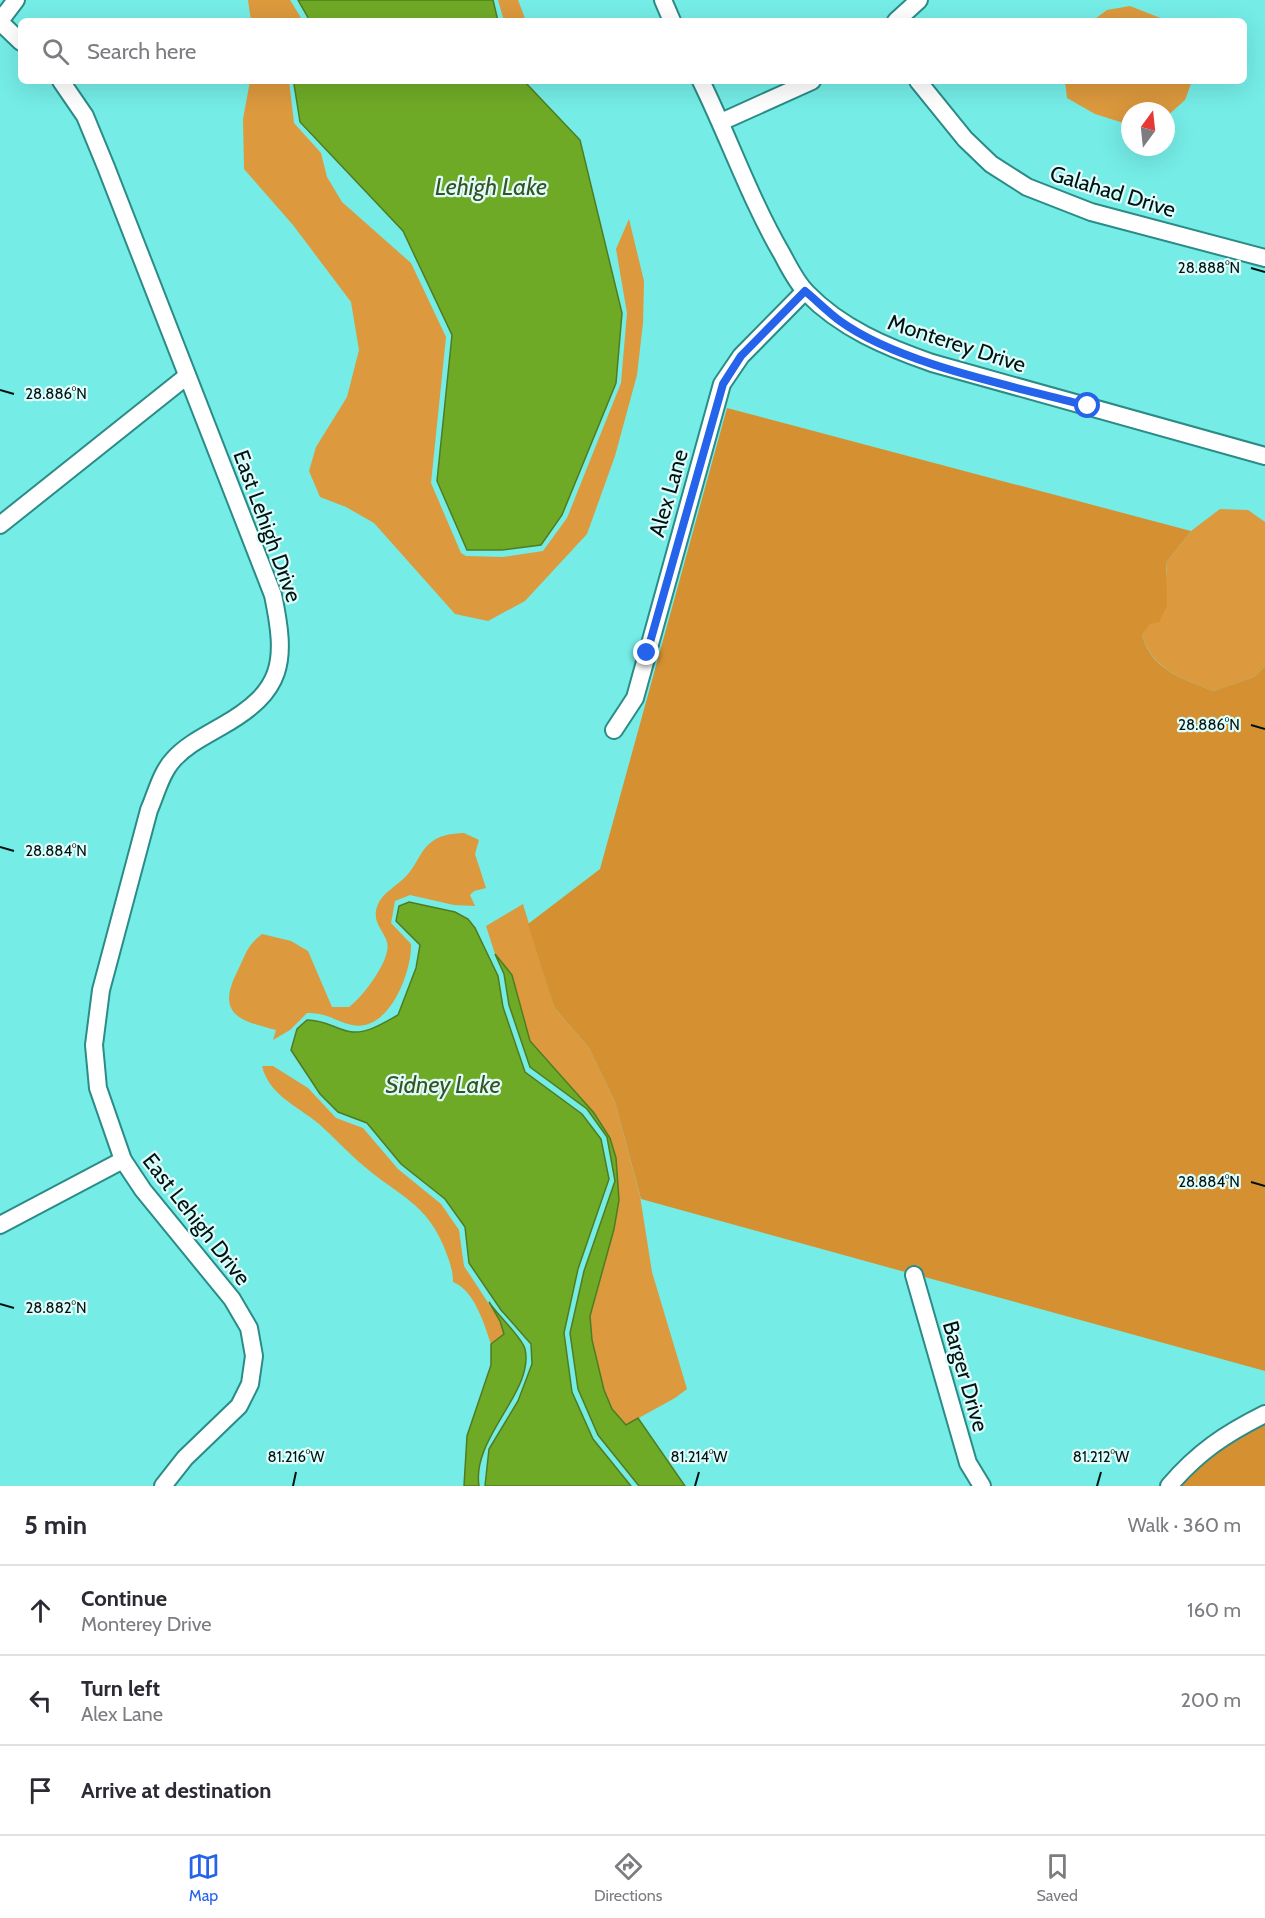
<!DOCTYPE html>
<html lang="en">
<head>
<meta charset="utf-8">
<style>
	body { margin:0; font-family:Cabin,sans-serif; background:#f2f2f3; color:#2b2b33 }
	.compass { position:absolute; left:1121px; top:102px; width:54px; height:54px; border-radius:50%; background:#fff; box-shadow:0 6px 24px #0002; rotate:15deg }
	.stop { position:absolute; width:18px; height:18px; margin:-14px; border:4px solid #2563eb; border-radius:50%; background:#fff }
	.stop.end { background:#2563eb; border-color:#fff; box-shadow:0 2px 6px #0008 }
	.list { margin:0; padding:0; list-style:none }
	h2 { display:flex; justify-content:space-between; align-items:center; height:78px; margin:0; padding:0 24px; font-size:26px }
	h2 small { font-size:20px; font-weight:400; color:#7c7c81 }
	.list li { display:grid; grid-template-columns:39px 1fr auto; gap:18px; align-items:center; box-sizing:border-box; height:90px; padding:0 24px; border-top:2px solid #e1e1e2 }
	.list b { display:block; font-size:22px; white-space:nowrap }
	.list p { margin:0; font-size:20px; white-space:nowrap; color:#7c7c81 }
	.list em { font-size:20px; font-style:normal; color:#7c7c81 }
	.icon { flex:none; width:33px; height:33px; fill:none; stroke:currentColor; stroke-width:2; stroke-linecap:round; stroke-linejoin:round }
	.map { position:relative; flex:none; width:1265px; height:1486px; overflow:hidden }
	.search { position:absolute; background:#fff; box-shadow:0 6px 24px #0002; left:18px; right:18px; top:18px; height:66px; display:flex; align-items:center; gap:15px; box-sizing:border-box; padding:0 21px; border-radius:9px; color:#7c7c81; font-size:22px }
	.sheet { height:348px; background:#fff }
	nav { display:flex; justify-content:space-around; align-items:center; box-sizing:border-box; height:84px; border-top:2px solid #e1e1e2; background:#fff; font-size:16px; color:#7c7c81 }
	nav a { display:grid; justify-items:center; gap:3px }
	nav .on { color:#2563eb }
	.map>svg:first-child { display:block }
	.green { fill:#dc993d }
	.forest { fill:#d59131 }
	.water { fill:#6faa27; stroke:#4e7d21; stroke-width:1.5 }
	.lines { fill:none; stroke-linecap:round; stroke-linejoin:round }
	.minor-casing { stroke:#2b8b87; stroke-width:20 }
	.minor { stroke:#fff; stroke-width:16 }
	.route { stroke:#2563eb; stroke-width:8 }
	.ticks { fill:none; stroke:#001312; stroke-width:2 }
	.labels { text-anchor:middle; stroke-width:4.5; stroke-linejoin:round; paint-order:stroke }
	.street-label { font-size:22px; fill:#001312; stroke:#defdfb }
	.water-label { font-size:24px; font-style:italic; fill:#3a5222; stroke:#defdfb }
	.ticks-label { font-size:15px; text-anchor:middle; fill:#001312; stroke:#defdfb; stroke-width:4.5; stroke-linejoin:round; paint-order:stroke }
</style>
</head>
<body>
<div class="map">
<svg width="1265" height="1486" viewBox="0 0 1265 1486">
	<rect width="100%" height="100%" fill="#75ece6"/>
	<g class="green">
		<path d="M248,0H290L303,21H251Z"/>
		<path d="M498,0H518L526,21H504Z"/>
		<path d="M1130,6L1168,21H1092L1107,10Z"/>
		<path d="M250,81H289L294,123L321,153L327,177L342,202L411,263L446,337L431,483L461,553L466,556L503,557L543,551L567,518L621,383L627,313L616,249L629,219L644,281L643,323L637,375L615,456L587,534L525,601L488,621L455,614L374,523L346,507L320,497L309,471L316,447L347,397L359,350L351,302L293,225L244,169L243,119Z"/>
		<path d="M1065,81H1192L1185,100L1166,117V111H1130V125L1095,114L1067,98Z"/>
		<path d="M1220,509L1248,510L1265,522V666L1254,677L1213,691C1181,678 1153,670 1142,635C1156,616 1169,587 1166,563L1191,531Z"/>
		<path d="M464,833L479,840L475,854L486,888L474,891L470,895L475,906L454,905L410,895L395,901L391,923L411,944C412,972 389,1033 352,1025C334,1021 329,1013 307,1013L290,1030L273,1040L276,1030C235,1020 216,1012 239,968C247,951 247,946 262,934L291,941L308,951L332,1007H349C363,997 392,959 387,942C383,929 372,922 377,907C381,893 399,885 408,874C416,865 420,852 429,844C440,834 451,834 464,833Z"/>
		<path d="M523,904L554,1007L589,1048L615,1102L640,1196L652,1272L687,1389L675,1398L626,1425L612,1409L604,1390L592,1340L590,1316L614,1229L616,1158L610,1138L594,1113L530,1041L512,975L495,954L486,926Z"/>
		<path d="M262,1066H273L308,1088L336,1118L363,1128L398,1169L441,1204L459,1230L464,1266L500,1321L504,1335L491,1344C484,1323 474,1290 453,1282C453,1269 449,1260 444,1247C426,1203 399,1196 365,1167C349,1154 334,1137 318,1123C297,1106 269,1095 262,1066Z"/>
	</g>
	<g class="forest">
		<path d="M727,408L1191,531L1166,563L1167,606L1159,622L1150,624L1142,635C1152,670 1181,678 1213,691L1254,677L1265,666V1371L921,1276L918,1265L905,1272L641,1199L615,1102L589,1048L554,1007L528,924L600,869Z"/>
		<path d="M1265,1423V1486H1178C1203,1457 1231,1440 1265,1423Z"/>
	</g>
	<g class="water">
		<path d="M298,0H493L498,21H310Z"/>
		<path d="M297,81H524L580,140L622,313L616,383L562,515L541,545L502,550H467L437,481L452,335L403,231L300,122L294,84Z"/>
		<path d="M409,902L455,912L468,919L475,928L498,976L503,1007L525,1072L582,1114L601,1139L609,1179L578,1269L564,1333L572,1392L593,1439L631,1486H485L489,1449L518,1401L532,1364L531,1344L501,1310L469,1263L465,1227L445,1199L401,1164L367,1123L338,1112L320,1094L291,1050L297,1029L307,1020C328,1020 337,1031 353,1032C369,1033 385,1022 398,1015L416,968L420,945L396,921L399,906Z"/>
		<path d="M495,954L512,975L530,1041L594,1113L610,1138L616,1158L619,1200L614,1229L590,1316L592,1340L604,1390L612,1409L626,1425L638,1418L685,1486H639L598,1435L578,1389L570,1333L584,1271L615,1181L607,1137L587,1109L530,1067L509,1005L504,974Z"/>
		<path d="M489,1302C497,1315 522,1337 525,1349C535,1391 471,1438 479,1486H464L467,1436L491,1365V1344L504,1334L500,1321Z"/>
	</g>
	<g class="lines">
		<defs>
			<g id="minor">
				<path d="M663,0L672,21"/>
				<path d="M0,21L16,0"/>
				<path d="M896,21L919,0"/>
				<path d="M0,22L21,42"/>
				<path d="M61,81L85,116L106,167L273,595C287,662 284,691 222,726C205,736 186,745 173,760C161,773 156,794 149,810L101,990L94,1045L98,1088L123,1160L143,1190L232,1299L249,1328L254,1356L250,1384L239,1406L185,1458L163,1486"/>
				<path d="M701,81C729,138 750,199 782,254C789,267 796,282 807,293C841,328 886,347 932,363L1265,456"/>
				<path d="M918,81L965,139L991,164L1027,187L1091,212L1265,258"/>
				<path d="M721,122L812,81"/>
				<path d="M0,525L187,376"/>
				<path d="M614,730L635,698L722,384L741,356L805,291"/>
				<path d="M0,1225L123,1160"/>
				<path d="M914,1275L968,1463L982,1486"/>
				<path d="M1169,1486C1198,1452 1225,1434 1265,1414"/>
			</g>
		</defs>
		<use href="#minor" class="minor-casing"/>
		<use href="#minor" class="minor"/>
	</g>
	<g class="lines">
		<path class="route" d="M647,653L723,384L741,356L805,291C817,301 828,312 840,321C901,365 1014,386 1088,406"/>
	</g>
	<path class="ticks" d="M1251,268L1265,272M0,390L14,394M1251,725L1265,729M0,847L14,851M1251,1182L1265,1186M0,1304L14,1308M293,1486L296,1472M695,1486L699,1472M1097,1486L1101,1472"/>
	<g class="labels">
		<g class="street-label">
			<text transform="translate(1113 191) rotate(17)" y="8">Galahad Drive</text>
			<text transform="translate(957 343) rotate(18)" y="8">Monterey Drive</text>
			<text transform="translate(668 493) rotate(-74)" y="8">Alex Lane</text>
			<text transform="translate(268 526) rotate(70)" y="8">East Lehigh Drive</text>
			<text transform="translate(197 1219) rotate(52)" y="8">East Lehigh Drive</text>
			<text transform="translate(966 1376) rotate(74)" y="8">Barger Drive</text>
		</g>
		<g class="water-label">
			<text x="491" y="195">Lehigh Lake</text>
			<text x="443" y="1093">Sidney Lake</text>
		</g>
	</g>
	<g class="ticks-label">
		<text x="1209" y="273">28.888°N</text>
		<text x="56" y="399">28.886°N</text>
		<text x="1209" y="730">28.886°N</text>
		<text x="56" y="856">28.884°N</text>
		<text x="1209" y="1187">28.884°N</text>
		<text x="56" y="1313">28.882°N</text>
		<text x="296" y="1462">81.216°W</text>
		<text x="699" y="1462">81.214°W</text>
		<text x="1101" y="1462">81.212°W</text>
	</g>
</svg>
<svg class="compass" viewBox="-18 -18 36 36"><path d="M0-13l5 13h-10z" fill="#e53935"/><path d="M0 13l5-13h-10z" fill="#7c7c81"/></svg>
<div class="stop" style="left:1088px;top:406px"></div>
<div class="stop end" style="left:647px;top:653px"></div>
<div class="search"><svg class="icon" aria-label="search" viewBox="0 0 24 24"><circle cx="10" cy="10" r="6"/><path d="M15 15l6 6"/></svg>Search here</div>
</div>
<section class="sheet">
<h2>5 min<small>Walk · 360 m</small></h2>
<ul class="list">
<li><svg class="icon" aria-label="ahead" viewBox="0 0 24 24"><path d="M12 20V5M6 11l6-6 6 6"/></svg><div><b>Continue</b><p>Monterey Drive</p></div><em>160 m</em></li>
<li><svg class="icon" aria-label="left" viewBox="0 0 24 24"><path d="M17 20v-9H6M10 6l-5 5 5 5"/></svg><div><b>Turn left</b><p>Alex Lane</p></div><em>200 m</em></li>
<li><svg class="icon" aria-label="arrive" viewBox="0 0 24 24"><path d="M6 21V4h12l-3 4 3 4H6"/></svg><div><b>Arrive at destination</b></div></li>
</ul>
</section>
<nav>
<a class="on"><svg class="icon" aria-label="map" viewBox="0 0 24 24"><path d="M3 6l6-2 6 2 6-2v14l-6 2-6-2-6 2zM9 4v14M15 6v14"/></svg>Map</a>
<a><svg class="icon" aria-label="directions" viewBox="0 0 24 24"><path d="M12 3l9 9-9 9-9-9zM9 14v-3h6M13 9l2 2-2 2"/></svg>Directions</a>
<a><svg class="icon" aria-label="saved" viewBox="0 0 24 24"><path d="M7 4h10v16l-5-4-5 4z"/></svg>Saved</a>
</nav>
</body>
</html>
